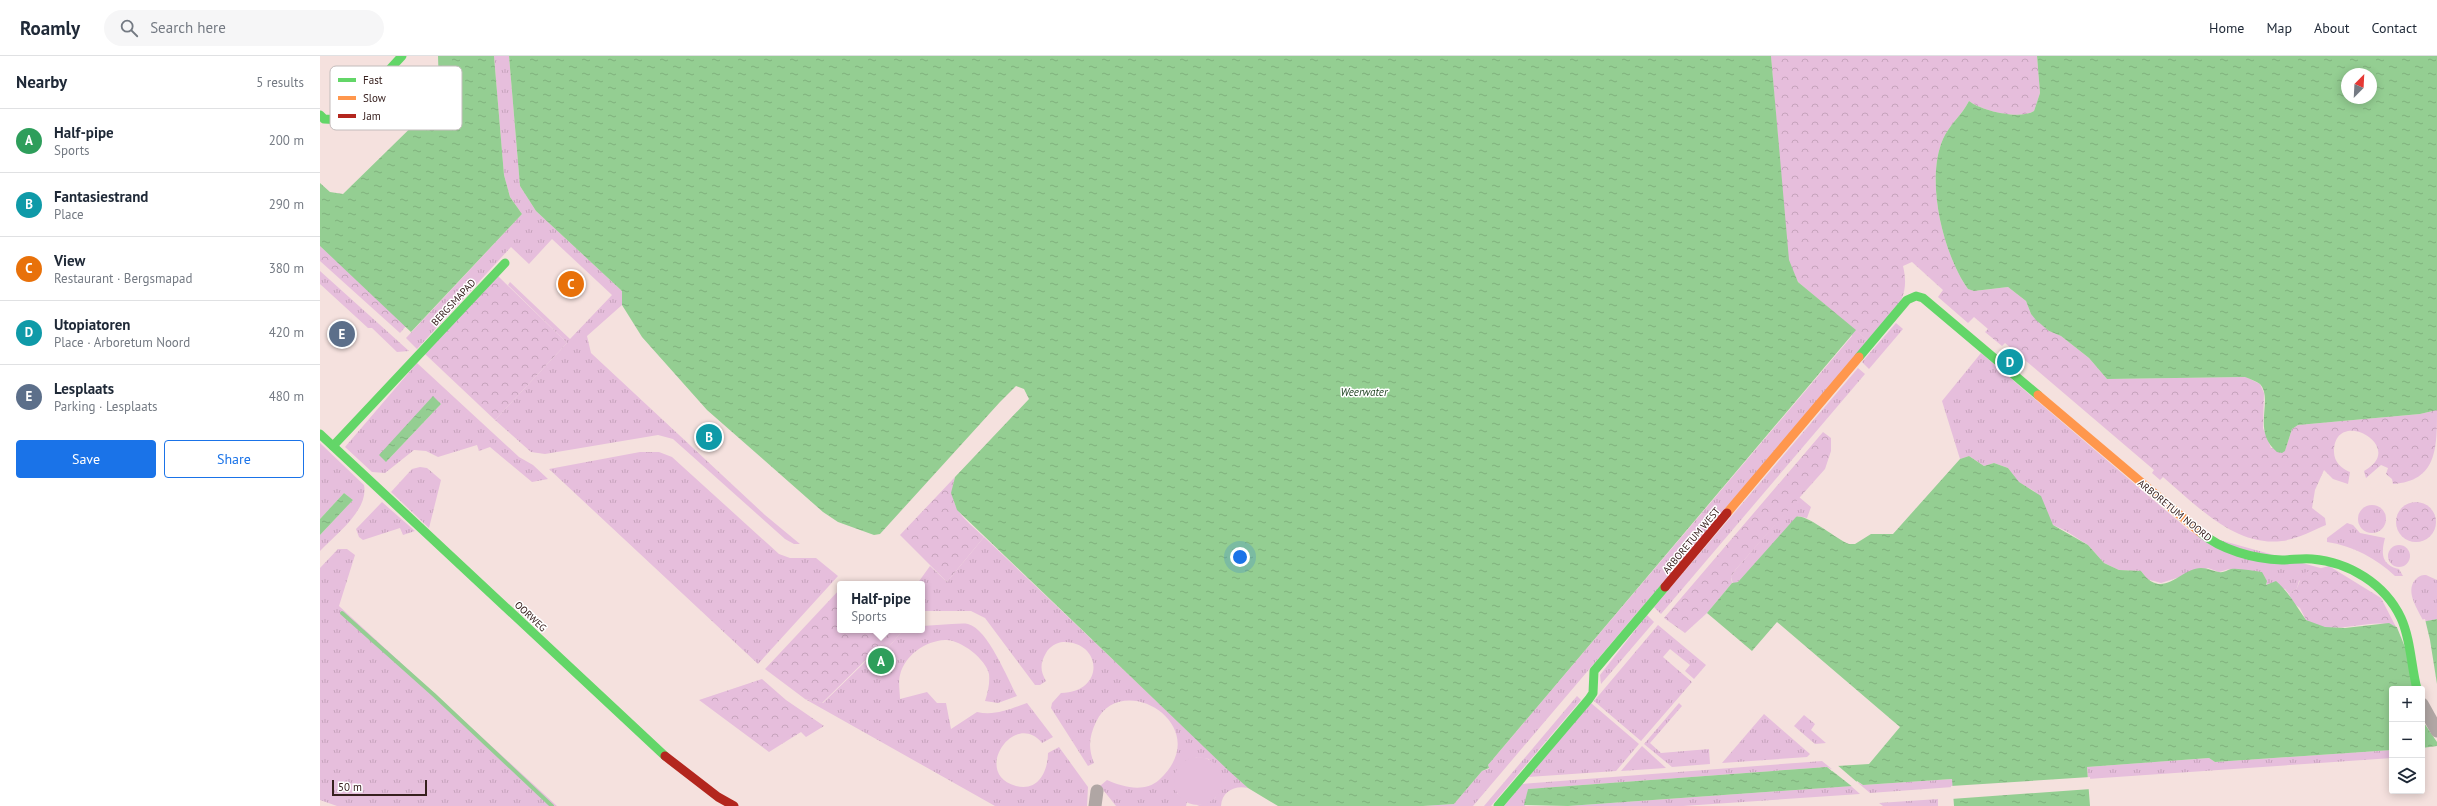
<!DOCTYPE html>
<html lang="en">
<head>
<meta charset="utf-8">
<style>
	body { margin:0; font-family:"PT Sans",sans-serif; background:#f6f6f7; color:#1f2937 }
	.controls { position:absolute; right:12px; bottom:12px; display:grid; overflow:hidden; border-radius:4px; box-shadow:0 2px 10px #0003 }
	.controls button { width:36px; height:36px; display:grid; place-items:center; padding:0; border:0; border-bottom:1px solid #e0e1e3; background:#fff; color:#1f2937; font:20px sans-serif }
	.compass { position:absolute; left:2021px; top:12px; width:36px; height:36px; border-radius:50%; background:#fff; box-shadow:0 2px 10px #0003; rotate:24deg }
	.scale { position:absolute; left:12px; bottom:10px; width:95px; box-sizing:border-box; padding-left:4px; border:2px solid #37201e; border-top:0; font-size:11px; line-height:14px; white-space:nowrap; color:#37201e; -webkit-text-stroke:3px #fff; paint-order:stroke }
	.you { position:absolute; left:920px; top:501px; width:14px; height:14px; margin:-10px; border:3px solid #fff; border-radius:50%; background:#1a73e8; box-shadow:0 0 0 6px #1a73e833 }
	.badge { display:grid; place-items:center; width:26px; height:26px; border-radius:50%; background:#1a73e8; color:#fff; font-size:13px; font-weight:700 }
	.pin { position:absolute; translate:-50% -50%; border:2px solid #fff; box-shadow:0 1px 4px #0006 }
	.popup { position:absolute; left:517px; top:525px; width:88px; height:52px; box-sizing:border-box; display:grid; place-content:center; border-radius:4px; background:#fff; filter:drop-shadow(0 1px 3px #0005); font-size:13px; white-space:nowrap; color:#747a83 }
	.popup b { font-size:15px; color:#1f2937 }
	.popup::after { content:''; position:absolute; left:50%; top:100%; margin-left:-8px; border:8px solid transparent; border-top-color:#fff }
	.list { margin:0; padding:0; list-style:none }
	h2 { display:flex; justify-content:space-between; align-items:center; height:52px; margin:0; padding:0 16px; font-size:17px }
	h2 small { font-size:13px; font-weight:400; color:#747a83 }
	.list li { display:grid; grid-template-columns:26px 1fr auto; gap:12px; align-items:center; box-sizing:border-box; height:64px; padding:0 16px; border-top:1px solid #e0e1e3 }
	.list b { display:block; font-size:15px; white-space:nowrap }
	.list p { margin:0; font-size:13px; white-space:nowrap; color:#747a83 }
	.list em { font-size:13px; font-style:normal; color:#747a83 }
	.actions { display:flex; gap:8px; padding:12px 16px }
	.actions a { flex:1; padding:9px 0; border:1px solid #1a73e8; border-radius:4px; text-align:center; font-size:14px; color:#1a73e8 }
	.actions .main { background:#1a73e8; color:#fff }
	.icon { flex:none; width:22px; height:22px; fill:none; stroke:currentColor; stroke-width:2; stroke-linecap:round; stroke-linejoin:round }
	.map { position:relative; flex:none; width:2117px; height:750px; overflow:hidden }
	header { display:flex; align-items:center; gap:24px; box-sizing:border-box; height:56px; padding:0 20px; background:#fff; border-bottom:1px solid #e0e1e3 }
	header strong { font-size:19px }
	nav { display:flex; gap:22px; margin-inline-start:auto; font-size:14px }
	.search { width:280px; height:36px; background:#f6f6f7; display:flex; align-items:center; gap:10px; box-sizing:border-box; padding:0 14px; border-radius:22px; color:#747a83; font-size:15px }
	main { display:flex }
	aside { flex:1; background:#fff }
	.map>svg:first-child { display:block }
	.grass { fill:url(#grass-tufts); fill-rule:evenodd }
	.forest { fill:url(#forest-crowns) }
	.pitch { fill:#e6bedc }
	.water { fill:url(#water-ripples); fill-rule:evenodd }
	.pier { fill:#f5e1de }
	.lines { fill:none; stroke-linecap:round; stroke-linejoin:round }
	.stream { stroke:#94ce92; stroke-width:4 }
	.street { stroke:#b0a6a4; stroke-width:13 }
	.fast { stroke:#63d668; stroke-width:9 }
	.slow { stroke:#ff974d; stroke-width:9 }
	.jam { stroke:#b3261e; stroke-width:9 }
	.labels { text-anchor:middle; stroke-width:3; stroke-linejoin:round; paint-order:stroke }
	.street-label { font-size:10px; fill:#37201e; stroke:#fff }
	.water-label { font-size:11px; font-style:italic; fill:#1a3e1d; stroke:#fff }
	.key { fill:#fff; stroke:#c3bcbc; stroke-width:1 }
	.key-label { font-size:11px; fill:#37201e }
</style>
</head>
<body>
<header>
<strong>Roamly</strong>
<div class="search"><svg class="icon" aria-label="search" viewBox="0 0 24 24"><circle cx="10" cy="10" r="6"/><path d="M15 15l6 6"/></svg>Search here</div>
<nav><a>Home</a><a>Map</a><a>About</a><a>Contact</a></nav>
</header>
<main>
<aside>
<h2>Nearby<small>5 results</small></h2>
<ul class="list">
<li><span class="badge" style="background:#2e9e5b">A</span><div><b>Half-pipe</b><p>Sports</p></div><em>200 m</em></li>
<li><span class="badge" style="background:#0f9aa8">B</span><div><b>Fantasiestrand</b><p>Place</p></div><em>290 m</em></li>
<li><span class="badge" style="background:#e8710a">C</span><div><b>View</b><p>Restaurant · Bergsmapad</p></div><em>380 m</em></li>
<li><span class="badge" style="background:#0f9aa8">D</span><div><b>Utopiatoren</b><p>Place · Arboretum Noord</p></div><em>420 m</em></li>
<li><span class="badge" style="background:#5c6f8a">E</span><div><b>Lesplaats</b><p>Parking · Lesplaats</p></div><em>480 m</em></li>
</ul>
<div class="actions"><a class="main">Save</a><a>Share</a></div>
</aside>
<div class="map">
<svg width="2117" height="750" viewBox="0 0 2117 750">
	<defs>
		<pattern id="grass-tufts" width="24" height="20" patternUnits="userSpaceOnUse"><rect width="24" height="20" fill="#e6bedc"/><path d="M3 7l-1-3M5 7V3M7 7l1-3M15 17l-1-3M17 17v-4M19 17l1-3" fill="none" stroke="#c6a3bc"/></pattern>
		<pattern id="forest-crowns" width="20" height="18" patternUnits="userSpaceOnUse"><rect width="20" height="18" fill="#e6bedc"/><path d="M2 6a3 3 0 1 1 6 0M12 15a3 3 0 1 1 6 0" fill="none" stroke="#c6a3bc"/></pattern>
		<pattern id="water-ripples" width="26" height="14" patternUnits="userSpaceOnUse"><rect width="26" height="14" fill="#94ce92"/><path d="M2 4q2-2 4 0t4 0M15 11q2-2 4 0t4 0" fill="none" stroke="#80b17d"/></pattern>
	</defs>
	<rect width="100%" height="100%" fill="#f5e1de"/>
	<g class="grass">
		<path d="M174,0H189L200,130L216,155L302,235V249L267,280L271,297L445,459L480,488H474L465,483L353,383L338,379L225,398L211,396L175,364L247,287L188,229L190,226L250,283L292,239L232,183L209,208L191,191L97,293L86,282L202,158L190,141L184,119Z"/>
		<path d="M0,215L89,295L77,296L52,272H48L0,228Z"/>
		<path d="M1525,265L1548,285L1153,750H1103L1134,748L1162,715L1169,713L1168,709L1532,280Z"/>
		<path d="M1576,267L1583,273L1549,313L1542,306Z"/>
		<path d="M1661,297L1871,476L2004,513L1997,514L1979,525L1977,532L1969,538L1965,533L1946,530L1947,525L1941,516L1909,513L1899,516L1888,512L1841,527L1827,523L1821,515L1799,514L1784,507L1768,489L1746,475L1733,469L1714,435L1698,426L1688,412L1674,407L1664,410L1649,400L1640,403L1622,345Z"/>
		<path d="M97,307L199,401L213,409L228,423L212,426L170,391L159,395L157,389L118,401L106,395L94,394L65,417L52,416L25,391ZM113,341L121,348L66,406Z"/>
		<path d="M1538,312L1545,318L1341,558L1334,551Z"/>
		<path d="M0,387L44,429C49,454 16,478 0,495V479L33,444L24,437L0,463Z"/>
		<path d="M320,396H339L352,401L459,498L470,502H496L518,520L438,608L229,413Z"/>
		<path d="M100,411L107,412L121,424L109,472L71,436L92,413Z"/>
		<path d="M1479,441L1491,451L1487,462L1478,460L1418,526L1413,528L1411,521L1416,513Z"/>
		<path d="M62,446L95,475L83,479L80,472L43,484L39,481L36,473Z"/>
		<circle cx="2052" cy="463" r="14"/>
		<path d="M2027,467L2033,469L2040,477L2065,482C2061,497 2061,509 2079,513L2083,520H2075C2056,502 2033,490 2007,486V482Z"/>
		<path d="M664,481L928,732C915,729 902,735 901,750H877L895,742L901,731L889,703L876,701L857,737L867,746L866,750H796L780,730L787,724C803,731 824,737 839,724C898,670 801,612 776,666C769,681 768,692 774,707L768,710L731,652L732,647L741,637C786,636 782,585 743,586C737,586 729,591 726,597C720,607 720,615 726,625L720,629H715L665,562L651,555H602V528H597L610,510L627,526Z"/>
		<circle cx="2079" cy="500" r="11"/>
		<path d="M18,493H27L35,499L19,550L237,750H17L0,744V512Z"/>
		<path d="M2106,519L2117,524V563L2104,566C2098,554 2085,536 2095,524C2099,520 2101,519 2106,519Z"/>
		<path d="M1327,559L1334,566L1281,628L1280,619Z"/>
		<path d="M632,568C637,568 643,567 648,568C668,573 687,622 697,640L678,647L665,645C668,636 670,627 669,618C666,603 640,583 625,584C605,585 585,599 580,619C578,626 580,636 580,643L607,636L617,647H626L631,673L657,656C675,660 690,653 707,647L733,681L722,687C694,653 651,718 696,730C719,736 728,714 728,697L739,691L768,731L767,750H675L485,643L503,647L544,607L560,622L578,603L567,593L583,574H602V570Z"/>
		<path d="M1338,569L1386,609L1374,623L1365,615L1370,609L1350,593L1343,601L1372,626L1321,685L1274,645Z"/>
		<path d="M1257,640L1261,644L1171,750H1164Z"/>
		<path d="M1271,647L1319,688L1296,715L1208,721Z"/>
		<path d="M1359,647L1362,650L1330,687L1341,697L1389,693L1390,708L1352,711L1324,688Z"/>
		<path d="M1444,658L1490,698L1487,701L1402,707Z"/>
		<path d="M1484,659L1495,668L1491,674L1506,687L1495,688L1474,670Z"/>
		<path d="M1322,690L1346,712L1301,715Z"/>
		<path d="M2072,694V702L1782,722L1768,723L1767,711L1889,702L1895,706Z"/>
		<path d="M1502,705L1513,714L1507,711L1208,733L1205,750H1184L1202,728Z"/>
		<path d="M1633,723V731L1550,737L1537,726L1543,729Z"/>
		<path d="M1531,730L1540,738L1363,750H1248Z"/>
		<path d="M1618,743V750H1563L1559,747Z"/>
	</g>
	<g class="forest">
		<path d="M1451,0H1717L1720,37L1714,55C1700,64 1662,55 1649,45C1642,59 1629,69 1623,83C1605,124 1623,198 1648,233L1655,235L1688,231L1706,245L1711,258L1729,275L1741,280L1769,302L1787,323L1926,321L1940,328L1944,337L1943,372L1951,392L1965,395L1972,373L1978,369L2100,358L2117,354C2117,393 2117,425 2073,428L2072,423L2066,418L2068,412L2061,409L2046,422L2044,415C2089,391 2014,349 2014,396C2014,406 2022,413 2030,416L2028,428L2013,423L2004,414L1995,434L1992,452L2005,462L2006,469C1992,475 1977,483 1962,485C1915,491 1876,449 1843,421L1840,424L1832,417L1834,414L1685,287L1682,290L1665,276L1668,273L1654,261L1648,267L1618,241L1623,234L1592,206L1583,210C1592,247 1570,258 1548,285L1478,226L1468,204Z"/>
		<path d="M0,190L86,270L80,277L0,205Z"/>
		<path d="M178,220L247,287L175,364L105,298Z"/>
		<path d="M1503,376L1511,382V395L1505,413L1416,513L1411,521L1412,527L1387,557L1365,577L1344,562Z"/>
		<path d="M635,421C626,451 644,462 664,481L627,526L580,479Z"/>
		<circle cx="2096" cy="466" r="20"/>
		<path d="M2009,510L2061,542L2076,571C2052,559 2010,584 1986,564L1980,552L1973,547L1969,538L1977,532L1983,517Z"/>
		<path d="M520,533V574H583L567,593L562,588L502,647L485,643L445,613Z"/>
		<path d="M442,623L466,644L504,670L486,681L481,676L449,696L379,644Z"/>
	</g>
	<g class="pitch">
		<path d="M562,588L578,603L560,622L544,607Z"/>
		<circle cx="878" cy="725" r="24"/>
	</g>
	<g class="water">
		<path d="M118,0H174L184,119L190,141L202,158L91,276L0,190V127L10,136L23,138L115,48L119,33Z"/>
		<path d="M189,0H1451L1469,204L1478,226L1536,274L1168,709L1169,712L1162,715L1134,748L1103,750H958L928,732L909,715L637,454L631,437L635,421L709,343L704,333L696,330L680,346L560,478L554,479L518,466L503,456L387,354L322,281L302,249V235L216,155L200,130Z"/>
		<path d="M1717,0H2117V354L2100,358L1978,369L1972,373L1965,395L1962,397L1957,396C1931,375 1954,344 1940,328C1936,325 1930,323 1925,321L1787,323L1769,302L1741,280L1729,275L1716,264L1711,258L1706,245L1688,231L1654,235L1648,233C1623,198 1605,124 1623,83C1629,69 1642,59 1649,45C1662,55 1700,64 1714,55L1720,37ZM2027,18H2051V42H2027Z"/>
		<path d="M113,340L121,348L66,406L59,399Z"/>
		<path d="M1649,400L1664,410L1674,407L1688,412L1699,426L1721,440L1733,469L1768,489L1784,507L1799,514L1821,515C1843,546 1860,512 1881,512C1888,512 1893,515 1899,516C1904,517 1907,514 1911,513C1920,512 1932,515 1942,516L1947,525L1946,529L1956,525C1969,536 1976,550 1986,564L2005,571L2025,572L2069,567L2076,571L2117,563V690L2102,692V633H2072V694L1895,706L1889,702L1767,711L1770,750H1634L1632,723L1543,729L1537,725L1533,730L1248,750L1204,749L1208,733L1507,711L1512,715L1517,710L1549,708L1580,671L1457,566L1432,595L1387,557L1412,527L1418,526L1476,461C1486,457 1517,484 1529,488H1535L1551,478H1573L1640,403Z"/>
		<path d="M24,437L33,444L0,479V463Z"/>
	</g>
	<g class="pier">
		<path d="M2105,563L2110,584L2117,628V686L2102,664V633L2076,569Z"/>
		<path d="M1516,708L1538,727L1534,732L1511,714Z"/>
		<path d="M1770,721L1771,733L1631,743V730Z"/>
	</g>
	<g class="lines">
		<path class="stream" d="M22,557L114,639L232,750"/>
		<g class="street">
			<path d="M2102,648L2117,675"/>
			<path d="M775,750L777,735"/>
		</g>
		<g class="fast">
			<path d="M0,59L4,63L23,64L82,0"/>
			<path d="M1539,301L1587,244L1596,240L1603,242L1718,339"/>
			<path d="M0,378L345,700"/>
			<path d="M13,390L185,207"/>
			<path d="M1880,476C1901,494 1934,503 1962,504C1972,504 1982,502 1992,503C2029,506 2065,528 2081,562C2091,584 2091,610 2097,633"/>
			<path d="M1178,750L1269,643L1273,637L1274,615L1345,531"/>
		</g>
		<g class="slow">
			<path d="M1718,339L1880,476"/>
			<path d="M1407,457L1539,301"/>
		</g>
		<g class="jam">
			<path d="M1345,531L1407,457"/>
			<path d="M345,700L398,741L414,750"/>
		</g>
	</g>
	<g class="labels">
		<g class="street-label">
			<text transform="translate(133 246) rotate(-47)" y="4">BERGSMAPAD</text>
			<text transform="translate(1855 454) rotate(39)" y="4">ARBORETUM NOORD</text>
			<text transform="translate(1371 484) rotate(-50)" y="4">ARBORETUM WEST</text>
			<text transform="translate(211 560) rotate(43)" y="4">OORWEG</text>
		</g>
		<g class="water-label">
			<text x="1044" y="340">Weerwater</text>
		</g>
	</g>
	<rect x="10" y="10" width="132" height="64" rx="6" class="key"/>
	<rect x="18" y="22" width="18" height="4" fill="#63d668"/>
	<rect x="18" y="40" width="18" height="4" fill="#ff974d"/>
	<rect x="18" y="58" width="18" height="4" fill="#b3261e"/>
	<g class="key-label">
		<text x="43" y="28">Fast</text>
		<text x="43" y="46">Slow</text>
		<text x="43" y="64">Jam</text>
	</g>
</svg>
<div class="controls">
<button>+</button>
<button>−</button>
<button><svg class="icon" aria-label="layers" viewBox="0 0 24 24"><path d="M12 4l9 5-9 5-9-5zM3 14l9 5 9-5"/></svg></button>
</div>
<svg class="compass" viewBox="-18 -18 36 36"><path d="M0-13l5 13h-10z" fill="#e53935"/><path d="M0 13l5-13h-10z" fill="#747a83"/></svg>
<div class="scale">50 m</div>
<div class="you"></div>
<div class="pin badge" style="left:561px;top:605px;background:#2e9e5b">A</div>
<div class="popup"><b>Half-pipe</b>Sports</div>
<div class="pin badge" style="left:389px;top:381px;background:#0f9aa8">B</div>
<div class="pin badge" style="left:251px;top:228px;background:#e8710a">C</div>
<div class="pin badge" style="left:1690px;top:306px;background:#0f9aa8">D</div>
<div class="pin badge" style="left:22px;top:278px;background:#5c6f8a">E</div>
</div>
</main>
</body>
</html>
